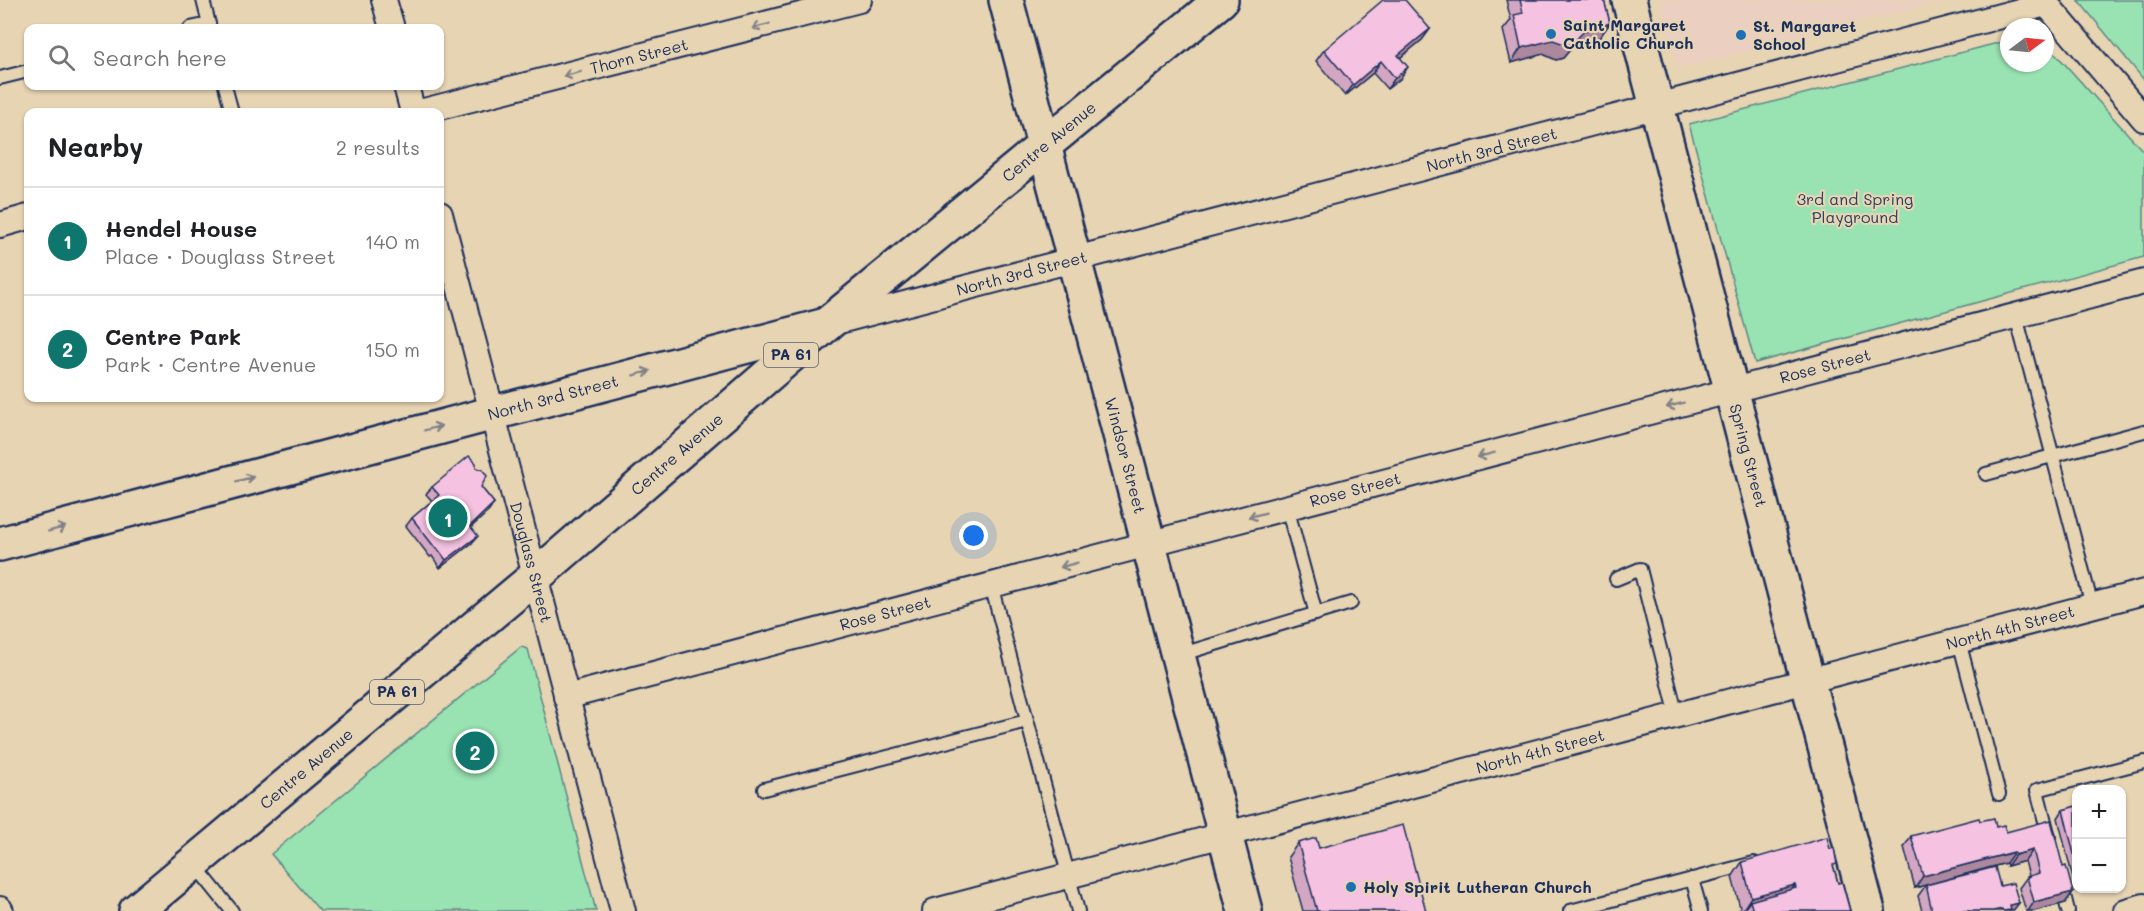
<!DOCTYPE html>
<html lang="en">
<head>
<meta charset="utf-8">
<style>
	body { margin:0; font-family:Mali,sans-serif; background:#f2f2f2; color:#202124 }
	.controls { position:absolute; right:18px; bottom:18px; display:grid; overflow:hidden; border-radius:12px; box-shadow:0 2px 4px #0004 }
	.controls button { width:54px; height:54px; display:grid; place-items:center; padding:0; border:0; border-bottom:2px solid #e0e0e0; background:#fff; color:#202124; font:30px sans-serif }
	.compass { position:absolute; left:2000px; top:18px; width:54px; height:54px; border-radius:50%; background:#fff; box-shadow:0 2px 4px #0004; rotate:74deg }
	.you { position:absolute; left:974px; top:536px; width:21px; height:21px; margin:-15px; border:4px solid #fff; border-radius:50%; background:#1a73e8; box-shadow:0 0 0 9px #1a73e833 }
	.badge { display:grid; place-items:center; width:39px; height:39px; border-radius:50%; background:#0f766e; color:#fff; font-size:20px; font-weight:700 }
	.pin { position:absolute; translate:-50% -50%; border:3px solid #fff; box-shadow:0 2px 6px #0006 }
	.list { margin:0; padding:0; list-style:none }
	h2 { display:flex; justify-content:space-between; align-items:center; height:78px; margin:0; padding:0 24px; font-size:26px }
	h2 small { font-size:20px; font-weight:400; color:#757577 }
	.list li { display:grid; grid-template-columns:39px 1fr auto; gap:18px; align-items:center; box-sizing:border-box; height:108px; padding:0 24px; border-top:2px solid #e0e0e0 }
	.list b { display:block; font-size:22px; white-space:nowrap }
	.list p { margin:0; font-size:20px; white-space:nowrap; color:#757577 }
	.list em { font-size:20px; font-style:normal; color:#757577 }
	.icon { flex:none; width:33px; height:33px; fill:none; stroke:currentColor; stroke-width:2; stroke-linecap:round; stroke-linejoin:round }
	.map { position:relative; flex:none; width:2144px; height:911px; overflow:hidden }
	.search { position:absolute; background:#fff; box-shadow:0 2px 4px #0004; left:24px; top:24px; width:420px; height:66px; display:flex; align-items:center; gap:15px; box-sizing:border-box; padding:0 21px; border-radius:12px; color:#757577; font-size:22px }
	.panel { position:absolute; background:#fff; box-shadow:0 2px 4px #0004; left:24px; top:108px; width:420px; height:294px; border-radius:12px }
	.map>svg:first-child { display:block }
	.built { fill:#ebcfc0 }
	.green { fill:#99e2b1; stroke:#5a8888; stroke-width:1.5 }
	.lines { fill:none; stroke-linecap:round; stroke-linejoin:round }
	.lane-casing { stroke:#1b2f5e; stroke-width:16 }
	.street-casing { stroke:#1b2f5e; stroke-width:28 }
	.secondary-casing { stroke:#1b2f5e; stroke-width:38 }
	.primary-casing { stroke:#1b2f5e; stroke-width:38 }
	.lane { stroke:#e7d4b2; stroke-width:12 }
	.street { stroke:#e7d4b2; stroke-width:24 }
	.secondary { stroke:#e7d4b2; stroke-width:33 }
	.primary { stroke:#e7d4b2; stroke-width:33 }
	.wall { fill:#d3a7c2; stroke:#1b2f5e; stroke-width:1.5 }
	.shaded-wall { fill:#ac889e; stroke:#1b2f5e; stroke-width:1.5 }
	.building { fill:#f5c2e1; stroke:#1b2f5e; stroke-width:1.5 }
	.oneway { stroke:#818288 }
	.poi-dot { fill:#1f6fb2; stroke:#e7d4b2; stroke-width:2 }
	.labels { text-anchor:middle; stroke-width:4.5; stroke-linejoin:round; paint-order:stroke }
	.shield { fill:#e7d4b2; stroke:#586077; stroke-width:1.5 }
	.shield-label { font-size:15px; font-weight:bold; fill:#1b2f5e }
	.poi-label { font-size:16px; font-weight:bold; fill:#1b2f5e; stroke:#e7d4b2; text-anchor:start }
	.street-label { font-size:16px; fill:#1b2f5e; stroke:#e7d4b2 }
	.park-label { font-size:16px; fill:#284166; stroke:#e7d4b2 }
</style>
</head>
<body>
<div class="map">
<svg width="2144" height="911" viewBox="0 0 2144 911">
	<rect width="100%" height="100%" fill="#e7d4b2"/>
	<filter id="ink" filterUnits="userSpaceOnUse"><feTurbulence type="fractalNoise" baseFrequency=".0167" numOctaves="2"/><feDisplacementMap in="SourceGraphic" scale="12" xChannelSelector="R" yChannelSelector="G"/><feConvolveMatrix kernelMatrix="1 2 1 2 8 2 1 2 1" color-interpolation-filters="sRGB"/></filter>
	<g filter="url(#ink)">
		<path class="built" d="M1660,0H1946L1678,69Z"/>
		<g class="green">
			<path d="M2078,0H2144V80Z"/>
			<path d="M2009,40V63H2045V42L2144,152V257L1755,363L1689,124Z"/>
			<path d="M521,647L528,649L596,911H320L271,854Z"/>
		</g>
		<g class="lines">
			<defs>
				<g id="lane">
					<path d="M203,0L210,28"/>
					<path d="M190,28L209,24"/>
					<path d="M0,78L28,71"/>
					<path d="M225,86L232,112"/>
					<path d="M2016,316L2092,606"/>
					<path d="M1986,474L2144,431"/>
					<path d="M1287,507L1316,614"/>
					<path d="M1616,579L1640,569L1677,716"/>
					<path d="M991,585L1078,911"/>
					<path d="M1959,641L1999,794"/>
					<path d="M1179,655L1351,603"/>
					<path d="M764,789L1027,721"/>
					<path d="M2049,837L2037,790L2144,762"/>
					<path d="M194,864L232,911"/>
					<path d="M1692,879L1701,911"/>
					<path d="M2062,886L2068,911"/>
					<path d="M1570,911L1754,863"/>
				</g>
				<g id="street">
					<path d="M384,0L392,28"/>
					<path d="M2043,0L2144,119"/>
					<path d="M406,86L413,112"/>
					<path id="s1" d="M420,112L859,0"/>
					<path id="s2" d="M440,214L623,911"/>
					<path d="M0,225L28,217"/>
					<path id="s3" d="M832,323L2046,4"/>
					<path id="s4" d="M566,697L2144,282"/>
					<path d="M0,909L1,911"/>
					<path id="s5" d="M935,911L2144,592"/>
					<path d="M2126,911L2144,906"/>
				</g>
				<g id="secondary">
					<path id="s6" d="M1006,0L1245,911"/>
					<path id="s7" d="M1629,0L1868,911"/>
					<path id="s8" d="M0,544L826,325"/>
				</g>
				<g id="primary">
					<path id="s9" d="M136,911L535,577L826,325L1221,0"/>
				</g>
			</defs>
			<use href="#lane" class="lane-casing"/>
			<use href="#street" class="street-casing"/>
			<use href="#secondary" class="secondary-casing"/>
			<use href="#primary" class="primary-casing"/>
			<use href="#lane" class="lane"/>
			<use href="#street" class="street"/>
			<use href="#secondary" class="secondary"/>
			<use href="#primary" class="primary"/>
		</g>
		<g class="wall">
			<path d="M1506,0H1604L1610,23L1599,38L1574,45L1563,58L1556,60L1543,54L1511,63L1503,30L1511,20Z"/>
			<path d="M1430,29L1422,40L1400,58V79L1387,89L1373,73L1345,96L1316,61L1324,50Z"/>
			<path d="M476,468L481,487L494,503L489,511L471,527L472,543L440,568L432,556L430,557L406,526L412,518L432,501L426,494L432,487Z"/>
			<path d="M2076,806V883H2074L2058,818L2063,810Z"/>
			<path d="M1980,821L1996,827L2063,867L2073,892L2065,903L2034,911H2026L2019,888L2027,877L2029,876L2025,861L2007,866L2006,863L1915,888L1904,847L1911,836Z"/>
			<path d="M1298,843L1319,848L1426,911H1303L1288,857Z"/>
			<path d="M1742,862L1834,868L1838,883L1850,911H1741L1732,877Z"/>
			<path d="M1926,885L2000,886L2013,911H1922L1918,896Z"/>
		</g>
		<g class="shaded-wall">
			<path d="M1610,23L1599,38L1574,45L1563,58L1556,60L1543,54L1511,63L1521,48Z"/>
			<path d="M1430,29L1422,40L1390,66L1398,55Z"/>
			<path d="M1381,61L1373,73L1345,96L1353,85Z"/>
			<path d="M1408,67L1400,79L1387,89L1395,78Z"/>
			<path d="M494,503L489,511L465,533L470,526Z"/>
			<path d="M478,536L472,543L440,568L446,560Z"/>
			<path d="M2033,850L2025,861L2007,866L2015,855Z"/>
			<path d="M2014,852L2006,863L1915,888L1923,876Z"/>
			<path d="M1795,885L1785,900L1750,901L1743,911H1742L1751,897Z"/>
			<path d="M2073,892L2065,903L2034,911H2028L2034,902Z"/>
			<path d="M2019,903L2013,911H2006L2010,905Z"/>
		</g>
		<g class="building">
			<path d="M1383,0H1405L1430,29L1398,55L1408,67L1395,78L1381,61L1353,85L1324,50Z"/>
			<path d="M1520,0H1604L1610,23L1584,31L1573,43L1567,45L1553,40L1521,48L1514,15L1523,13Z"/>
			<path d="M469,456L476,463V468L483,470L487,476L481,487L494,503L470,526L478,536L446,560L437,548L436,549L412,518L439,495L432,487Z"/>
			<path d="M2076,806V862L2063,810Z"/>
			<path d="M1979,818L1980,821L1994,818L1996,827L2004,825L2006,832L2051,820L2063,867L2066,866L2073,892L2034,902L2027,877L2039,873L2033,850L2015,855L2014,852L1923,876L1911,836Z"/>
			<path d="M1403,825L1426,911H1317L1298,843L1316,838L1319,848Z"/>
			<path d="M1827,837L1830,849L1834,848L1837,864L1833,865L1838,883L1842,882L1850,911H1753L1750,901L1796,888L1795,885L1751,897L1742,862Z"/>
			<path d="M1995,867L2000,886L2013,883L2019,903L2010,905L2011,910L2003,911L2002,909L1993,911H1932L1926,885Z"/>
		</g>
		<defs><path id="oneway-shaft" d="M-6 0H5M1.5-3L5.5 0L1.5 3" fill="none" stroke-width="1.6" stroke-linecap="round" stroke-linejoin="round" transform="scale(1.5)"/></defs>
		<g class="oneway">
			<use href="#oneway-shaft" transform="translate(761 26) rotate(166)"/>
			<use href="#oneway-shaft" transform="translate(572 74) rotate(166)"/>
			<use href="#oneway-shaft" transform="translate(642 373) rotate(-15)"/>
			<use href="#oneway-shaft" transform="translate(1675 405) rotate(165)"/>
			<use href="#oneway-shaft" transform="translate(433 428) rotate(-15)"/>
			<use href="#oneway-shaft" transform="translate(1486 455) rotate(165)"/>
			<use href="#oneway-shaft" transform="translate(245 479) rotate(-15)"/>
			<use href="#oneway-shaft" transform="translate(1257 515) rotate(165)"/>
			<use href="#oneway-shaft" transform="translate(57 529) rotate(-15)"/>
			<use href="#oneway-shaft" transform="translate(1069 565) rotate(165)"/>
		</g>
	</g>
	<g class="poi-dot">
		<circle cx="1551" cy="34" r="6"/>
		<circle cx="1741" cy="35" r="6"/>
		<circle cx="1351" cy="887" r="6"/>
	</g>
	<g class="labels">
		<g class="shield">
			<rect x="764" y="343" width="54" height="24" rx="4.5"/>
			<rect x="370" y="680" width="54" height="24" rx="4.5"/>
		</g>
		<g class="shield-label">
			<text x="791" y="360">PA 61</text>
			<text x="397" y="697">PA 61</text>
		</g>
		<g class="poi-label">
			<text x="1563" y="31">Saint Margaret<tspan x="1563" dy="18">Catholic Church</tspan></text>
			<text x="1753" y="32">St. Margaret<tspan x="1753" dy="18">School</tspan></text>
			<text x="1363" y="893">Holy Spirit Lutheran Church</text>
		</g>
		<g class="street-label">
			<text dy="6" stroke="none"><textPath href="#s1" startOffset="226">Thorn Street</textPath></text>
			<text dy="6" stroke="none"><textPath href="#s9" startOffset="1194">Centre Avenue</textPath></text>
			<text dy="6" stroke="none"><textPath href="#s3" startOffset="682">North 3rd Street</textPath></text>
			<text dy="6" stroke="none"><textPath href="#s3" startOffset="196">North 3rd Street</textPath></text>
			<text dy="6" stroke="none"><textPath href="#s4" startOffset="1302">Rose Street</textPath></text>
			<text dy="6" stroke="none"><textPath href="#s8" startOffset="572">North 3rd Street</textPath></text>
			<text dy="6" stroke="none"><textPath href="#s9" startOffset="708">Centre Avenue</textPath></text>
			<text dy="6" stroke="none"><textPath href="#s6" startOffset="471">Windsor Street</textPath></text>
			<text dy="6" stroke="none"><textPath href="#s7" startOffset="471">Spring Street</textPath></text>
			<text dy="6" stroke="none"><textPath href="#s4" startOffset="816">Rose Street</textPath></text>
			<text dy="6" stroke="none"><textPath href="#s2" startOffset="360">Douglass Street</textPath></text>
			<text dy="6" stroke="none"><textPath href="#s4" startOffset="330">Rose Street</textPath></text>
			<text dy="6" stroke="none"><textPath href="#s5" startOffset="1112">North 4th Street</textPath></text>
			<text dy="6" stroke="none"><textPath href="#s5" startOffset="626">North 4th Street</textPath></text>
			<text dy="6" stroke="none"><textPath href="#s9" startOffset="222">Centre Avenue</textPath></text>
		</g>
		<g class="park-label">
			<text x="1855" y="205">3rd and Spring<tspan x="1855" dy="18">Playground</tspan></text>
		</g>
	</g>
</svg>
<div class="controls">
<button>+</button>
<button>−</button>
</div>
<svg class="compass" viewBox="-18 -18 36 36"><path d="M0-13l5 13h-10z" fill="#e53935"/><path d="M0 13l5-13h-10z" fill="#757577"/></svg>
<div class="you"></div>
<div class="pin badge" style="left:448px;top:518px">1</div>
<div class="pin badge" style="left:475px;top:751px">2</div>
<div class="search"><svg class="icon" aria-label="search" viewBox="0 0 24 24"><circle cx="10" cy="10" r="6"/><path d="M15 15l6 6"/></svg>Search here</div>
<section class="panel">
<h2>Nearby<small>2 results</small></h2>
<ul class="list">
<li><span class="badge">1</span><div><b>Hendel House</b><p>Place · Douglass Street</p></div><em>140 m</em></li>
<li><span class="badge">2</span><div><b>Centre Park</b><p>Park · Centre Avenue</p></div><em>150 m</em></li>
</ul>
</section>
</div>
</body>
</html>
